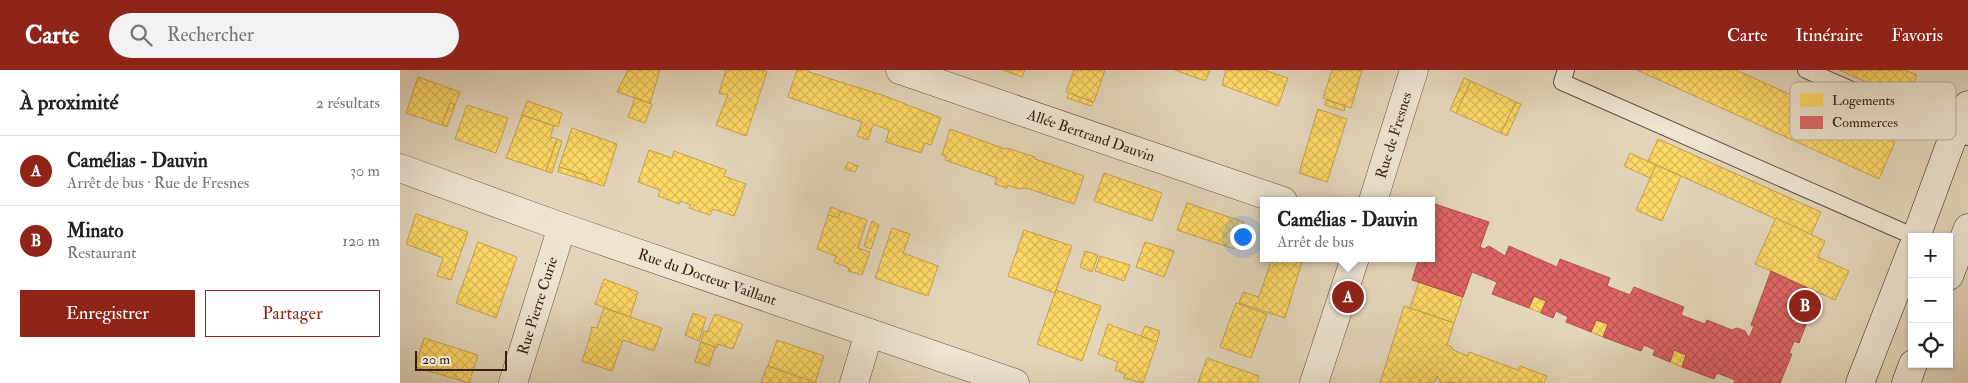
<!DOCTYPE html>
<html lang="fr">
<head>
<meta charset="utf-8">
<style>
	body { margin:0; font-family:"IM FELL Double Pica",serif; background:#f2f2f2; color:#222 }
	.controls { position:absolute; right:15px; bottom:15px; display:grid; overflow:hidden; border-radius:0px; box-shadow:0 1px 4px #0004 }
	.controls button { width:45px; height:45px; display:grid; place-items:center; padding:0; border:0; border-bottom:1px solid #e0e0e0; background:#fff; color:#222; font:25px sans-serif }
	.scale { position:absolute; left:15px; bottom:12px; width:92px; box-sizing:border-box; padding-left:5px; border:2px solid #381e10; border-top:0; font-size:14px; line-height:18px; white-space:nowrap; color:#381e10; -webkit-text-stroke:4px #ede4d2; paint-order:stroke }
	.you { position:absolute; left:842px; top:166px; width:18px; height:18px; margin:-12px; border:4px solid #fff; border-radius:50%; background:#1a73e8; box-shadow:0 0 0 8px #1a73e833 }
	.badge { display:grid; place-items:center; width:32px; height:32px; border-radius:50%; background:#8f2418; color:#fff; font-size:16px; font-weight:700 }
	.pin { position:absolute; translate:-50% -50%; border:2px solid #fff; box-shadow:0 1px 5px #0006 }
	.popup { position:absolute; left:860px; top:127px; width:175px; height:65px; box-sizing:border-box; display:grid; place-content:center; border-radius:0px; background:#fff; filter:drop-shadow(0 1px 4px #0005); font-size:16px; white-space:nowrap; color:#767676 }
	.popup b { font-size:19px; color:#222 }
	.popup::after { content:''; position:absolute; left:50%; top:100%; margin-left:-10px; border:10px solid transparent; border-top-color:#fff }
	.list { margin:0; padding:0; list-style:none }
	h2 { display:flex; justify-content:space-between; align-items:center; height:65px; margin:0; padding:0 20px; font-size:21px }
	h2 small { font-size:16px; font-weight:400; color:#767676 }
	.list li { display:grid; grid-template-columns:32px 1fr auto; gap:15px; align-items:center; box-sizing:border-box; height:70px; padding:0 20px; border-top:1px solid #e0e0e0 }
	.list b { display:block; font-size:19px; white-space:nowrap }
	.list p { margin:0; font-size:16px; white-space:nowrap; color:#767676 }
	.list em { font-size:16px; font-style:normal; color:#767676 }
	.actions { display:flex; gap:10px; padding:15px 20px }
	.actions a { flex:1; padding:11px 0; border:1px solid #8f2418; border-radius:0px; text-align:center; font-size:18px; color:#8f2418 }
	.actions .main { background:#8f2418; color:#fff }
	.icon { flex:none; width:28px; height:28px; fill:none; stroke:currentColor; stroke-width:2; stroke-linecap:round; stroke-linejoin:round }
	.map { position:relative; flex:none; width:1568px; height:313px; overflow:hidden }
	header { display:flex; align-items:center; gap:30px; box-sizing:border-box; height:70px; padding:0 25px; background:#8f2418; color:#fff }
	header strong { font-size:24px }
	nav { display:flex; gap:28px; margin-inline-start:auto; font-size:18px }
	.search { width:350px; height:45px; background:#f2f2f2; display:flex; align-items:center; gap:12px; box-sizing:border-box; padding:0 18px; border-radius:28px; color:#767676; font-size:19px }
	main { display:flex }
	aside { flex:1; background:#fff }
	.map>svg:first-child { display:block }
	.homes { fill:url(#homes-cross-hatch); stroke:#c3a14c }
	.shops { fill:url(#shops-cross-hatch); stroke:#ae504c }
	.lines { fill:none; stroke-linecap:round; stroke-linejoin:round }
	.service-casing { stroke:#634c3a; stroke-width:18 }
	.minor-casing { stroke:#634c3a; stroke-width:29 }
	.secondary-casing { stroke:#381e10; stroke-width:29 }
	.service { stroke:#ede4d2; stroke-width:16 }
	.minor { stroke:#ede4d2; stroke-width:28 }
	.secondary { stroke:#ede4d2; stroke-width:28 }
	.labels { text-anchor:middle; stroke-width:5; stroke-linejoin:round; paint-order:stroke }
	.street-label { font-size:15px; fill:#381e10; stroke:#ede4d2 }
	.key { fill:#ede4d2; stroke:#b7a998; stroke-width:1 }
	.key-label { font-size:14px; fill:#381e10 }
</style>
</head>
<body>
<header>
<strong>Carte</strong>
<div class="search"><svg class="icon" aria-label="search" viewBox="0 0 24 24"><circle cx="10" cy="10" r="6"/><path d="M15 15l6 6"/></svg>Rechercher</div>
<nav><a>Carte</a><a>Itinéraire</a><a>Favoris</a></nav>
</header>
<main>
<aside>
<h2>À proximité<small>2 résultats</small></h2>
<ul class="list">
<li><span class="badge">A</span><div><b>Camélias - Dauvin</b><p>Arrêt de bus · Rue de Fresnes</p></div><em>30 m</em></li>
<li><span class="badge">B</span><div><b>Minato</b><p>Restaurant</p></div><em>120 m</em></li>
</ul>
<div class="actions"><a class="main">Enregistrer</a><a>Partager</a></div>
</aside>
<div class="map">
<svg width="1568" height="313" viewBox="0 0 1568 313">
	<defs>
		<pattern id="homes-cross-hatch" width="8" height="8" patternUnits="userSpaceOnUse" patternTransform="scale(1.25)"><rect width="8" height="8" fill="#ffd966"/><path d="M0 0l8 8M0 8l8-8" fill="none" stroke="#dbba57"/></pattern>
		<pattern id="shops-cross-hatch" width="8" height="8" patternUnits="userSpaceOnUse" patternTransform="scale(1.25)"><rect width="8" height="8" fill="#e06666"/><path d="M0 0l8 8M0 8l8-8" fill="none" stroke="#b75353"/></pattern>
	</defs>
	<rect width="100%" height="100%" fill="#e3d5ba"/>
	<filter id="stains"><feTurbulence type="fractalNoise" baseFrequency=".004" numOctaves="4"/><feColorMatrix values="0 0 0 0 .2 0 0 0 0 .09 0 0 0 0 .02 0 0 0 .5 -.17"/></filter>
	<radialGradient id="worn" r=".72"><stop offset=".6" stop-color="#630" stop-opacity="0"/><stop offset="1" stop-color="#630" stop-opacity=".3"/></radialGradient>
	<g class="homes">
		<path d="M228,0H260L250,33L217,22Z"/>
		<path d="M326,0H362L367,2L346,66L316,55L328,25L319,23Z"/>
		<path d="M397,0H409V2L485,26L541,48L531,75L525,73L521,83L486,72L489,60L475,55H473L468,70L457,66L462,52L388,27Z"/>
		<path d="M603,0H625L622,7Z"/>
		<path d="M674,0H705L694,32L666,22Z"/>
		<path d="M775,0H810L806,10H802Z"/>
		<path d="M864,0L888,8L878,36L822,15L826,0Z"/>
		<path d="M932,0H962L951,38L923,28Z"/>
		<path d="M1237,0H1336L1495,72L1479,109Z"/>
		<path d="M1439,0H1505L1517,5L1510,21L1493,13L1489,22Z"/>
		<path d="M18,7L60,22L55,35L50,33L42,55L6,43Z"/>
		<path d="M1064,8L1071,11L1056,43L1050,40Z"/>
		<path d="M1071,11L1116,32L1101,63L1056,43Z"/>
		<path d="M669,23L693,32L691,36L667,28Z"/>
		<path d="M235,28L252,34L245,53L228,47Z"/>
		<path d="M926,30L945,36L944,41L925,35Z"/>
		<path d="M127,31L162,43L158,57L122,45Z"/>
		<path d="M1116,32L1121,34L1107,66L1101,63Z"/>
		<path d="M50,33L55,35L47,57L42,55Z"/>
		<path d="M67,35L108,48L96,83L55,69Z"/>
		<path d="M918,39L947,49L927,112L899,103Z"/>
		<path d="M122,45L154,56L150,67L157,69L146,101L106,88Z"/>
		<path d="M172,58L217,74L204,116L188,111L185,105L159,97Z"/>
		<path d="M550,59L605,79L607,78L635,87V89L684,106L674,134L626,118L618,119L608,115L607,118L595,114L597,108L545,90L546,87L542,85Z"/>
		<path d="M157,69L162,71L152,103L146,101Z"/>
		<path d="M1258,69L1421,142L1411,165L1248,91Z"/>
		<path d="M249,80L272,88L274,81L326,100L324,106L346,114L334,146L313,139L310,145L289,138L291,135L281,131L279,134L258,126L260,120L238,112Z"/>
		<path d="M1230,83L1256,95L1250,108L1224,96Z"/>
		<path d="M448,92L458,96L455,102L445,99Z"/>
		<path d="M1256,95L1281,106L1262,151L1236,140Z"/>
		<path d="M159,97L185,105L188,111L158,102Z"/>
		<path d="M704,103L762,123L752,151L694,131Z"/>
		<path d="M787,133L844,152L834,179L777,160Z"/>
		<path d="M431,137L441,141L438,148L428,145Z"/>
		<path d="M441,141L467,150L458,178L470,182L462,205L448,201L449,198L434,192L436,186L417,179L428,145L438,148Z"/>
		<path d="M16,144L68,162L51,210L37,206L43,188L6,174Z"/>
		<path d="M1376,148L1425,171L1418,187L1449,201L1435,230L1355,194Z"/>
		<path d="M472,151L479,155L471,179L464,176Z"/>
		<path d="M492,158L510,164L503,183L538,196L528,226L475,208Z"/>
		<path d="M624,160L672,176L655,223L608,206Z"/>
		<path d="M78,172L117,187L96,248L56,233Z"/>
		<path d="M745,172L774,181L764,207L736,197Z"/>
		<path d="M685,181L698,185L692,202L680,197Z"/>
		<path d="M700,186L730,195L724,211L695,201Z"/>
		<path d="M872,188H903L885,248L839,233L843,222L859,227Z"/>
		<path d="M204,209L238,222L230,247L195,234Z"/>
		<path d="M1019,212L1063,227L1054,253L1010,238Z"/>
		<path d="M656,220L701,236L682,291L637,274Z"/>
		<path d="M1134,226L1146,231L1141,243L1129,238Z"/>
		<path d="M836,233L867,244L851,288L820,277Z"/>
		<path d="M1004,236L1054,253L1047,275L1052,277L1053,280L1068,286L1069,282L1118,300L1120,296L1147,306L1144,313H1055L1053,312L1041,313L1037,306L1034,313H980Z"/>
		<path d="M204,238L262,258L254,281L223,270L212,301L182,291L192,260L191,257L197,258Z"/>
		<path d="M293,243L306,248L299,271L285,265Z"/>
		<path d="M315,244L343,254L333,279L318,274L317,278L301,272L304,261L307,262Z"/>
		<path d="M1196,250L1208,254L1203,267L1191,262Z"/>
		<path d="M708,254L757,272L743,313L723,308L725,304L715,300L718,292L698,284Z"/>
		<path d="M745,256L760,261L757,272L741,266Z"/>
		<path d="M24,268L78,285L69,313L15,297Z"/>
		<path d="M377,270L424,286L415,313L368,296Z"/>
		<path d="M301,272L315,277L309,296L295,292Z"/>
		<path d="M1274,280L1286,285L1282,297L1270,292Z"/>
		<path d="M807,288L859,306L857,313H798Z"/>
		<path d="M367,296H368L417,313H361Z"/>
	</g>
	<path class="shops" d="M1035,134L1089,152L1080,177L1084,179L1089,176L1105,186L1109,176L1157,197L1160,189L1210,208L1207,216L1230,225L1234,217L1284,237L1281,245L1305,254L1307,250L1332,260L1337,258L1345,261L1349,268L1354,256L1351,255L1371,201L1418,223L1399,273L1394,271L1389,283L1392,284L1380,313H1334L1335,310L1317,303L1314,309L1282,297L1286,285L1274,280L1270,292L1253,285L1255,280L1244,275L1241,281L1203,267L1208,254L1196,250L1191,262L1166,252L1168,247L1156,241L1153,248L1141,243L1146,231L1134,226L1129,238L1092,224L1097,212L1072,202L1063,227L1012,210L1019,188H1032V146Z"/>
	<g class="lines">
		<defs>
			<g id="service">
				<path d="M1166,0L1162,12L1515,167"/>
				<path d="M1406,0L1523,51L1568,67"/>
			</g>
			<g id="minor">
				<path id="s1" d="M500,0L883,131"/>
				<path id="s2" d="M0,98L162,157L615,313"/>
				<path id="s3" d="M973,131L1014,0"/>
				<path id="s4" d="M113,313L162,157"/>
				<path d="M454,313L469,263"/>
				<path d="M914,313L955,188"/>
			</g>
			<g id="secondary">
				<path d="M1516,167L1554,64L1568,35"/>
				<path d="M1549,206L1568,158"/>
				<path d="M1460,313L1512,179"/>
				<path d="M1506,313L1513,294"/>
			</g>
		</defs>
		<use href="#service" class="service-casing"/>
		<use href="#minor" class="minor-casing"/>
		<use href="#secondary" class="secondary-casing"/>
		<use href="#service" class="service"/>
		<use href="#minor" class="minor"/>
		<use href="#secondary" class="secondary"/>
	</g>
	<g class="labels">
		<g class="street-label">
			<text dy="5" stroke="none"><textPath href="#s3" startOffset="69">Rue de Fresnes</textPath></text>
			<text dy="5" stroke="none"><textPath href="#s1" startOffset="202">Allée Bertrand Dauvin</textPath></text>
			<text dy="5" stroke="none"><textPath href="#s2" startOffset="326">Rue du Docteur Vaillant</textPath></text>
			<text dy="5" stroke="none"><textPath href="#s4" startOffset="81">Rue Pierre Curie</textPath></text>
		</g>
	</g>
	<rect x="1390" y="12" width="166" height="58" rx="8" class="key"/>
	<rect x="1400" y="23" width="23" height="14" fill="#ffd966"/>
	<rect x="1400" y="46" width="23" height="13" fill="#e06666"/>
	<g class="key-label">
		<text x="1432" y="35">Logements</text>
		<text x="1432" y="57">Commerces</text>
	</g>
	<rect width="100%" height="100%" filter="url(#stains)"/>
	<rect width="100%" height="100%" fill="url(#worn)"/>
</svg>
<div class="controls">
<button>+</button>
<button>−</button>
<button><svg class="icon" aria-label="locate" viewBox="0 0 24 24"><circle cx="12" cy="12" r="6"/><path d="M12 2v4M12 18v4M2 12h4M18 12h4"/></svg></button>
</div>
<div class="scale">20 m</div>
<div class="you"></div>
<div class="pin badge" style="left:948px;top:227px">A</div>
<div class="popup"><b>Camélias - Dauvin</b>Arrêt de bus</div>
<div class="pin badge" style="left:1405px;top:236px">B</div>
</div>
</main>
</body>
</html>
